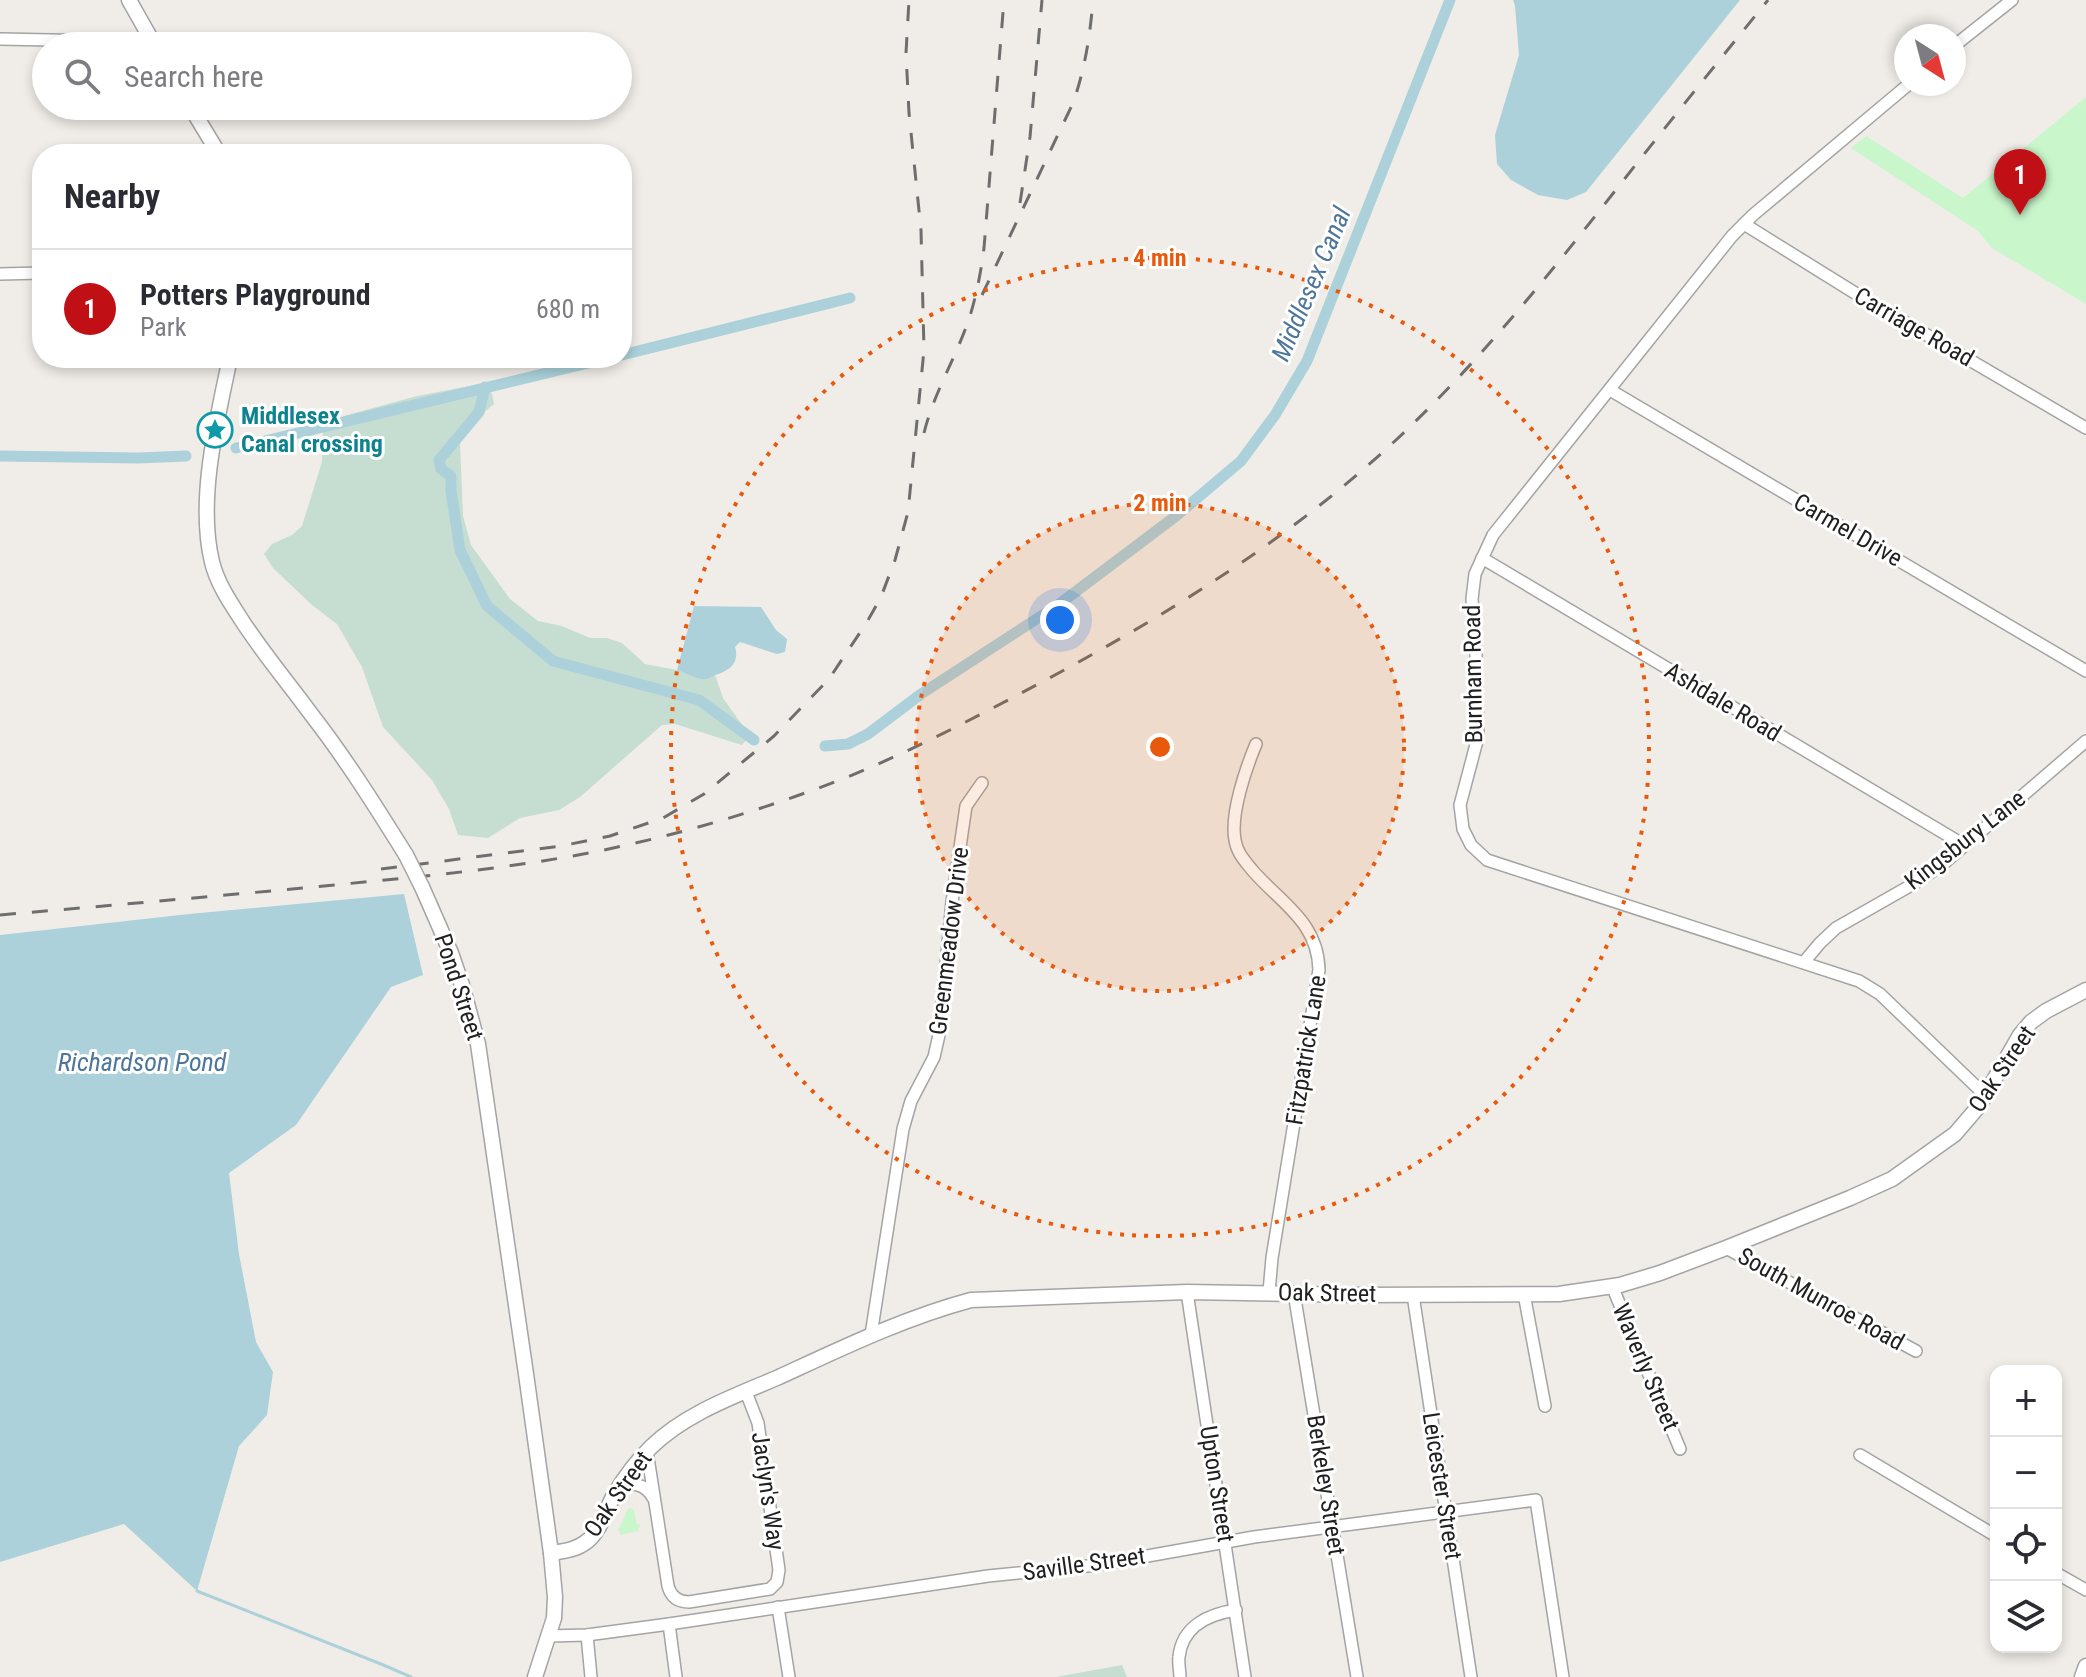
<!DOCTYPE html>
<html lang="en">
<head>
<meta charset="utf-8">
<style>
	body { margin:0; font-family:"Roboto Condensed",sans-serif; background:#f2f2f3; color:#2b2b33 }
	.controls { position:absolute; right:24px; bottom:24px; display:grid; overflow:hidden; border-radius:16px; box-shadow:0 4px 12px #0003 }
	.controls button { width:72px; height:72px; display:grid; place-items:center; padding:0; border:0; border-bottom:2px solid #e1e1e2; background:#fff; color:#2b2b33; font:40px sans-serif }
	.compass { position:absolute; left:1894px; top:24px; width:72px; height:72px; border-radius:50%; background:#fff; box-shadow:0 4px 12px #0003; rotate:144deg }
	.you { position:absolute; left:1060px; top:620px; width:28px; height:28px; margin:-20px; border:6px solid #fff; border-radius:50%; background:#1a73e8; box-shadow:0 0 0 12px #1a73e833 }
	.badge { display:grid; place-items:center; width:52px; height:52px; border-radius:50%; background:#c01015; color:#fff; font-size:26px; font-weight:700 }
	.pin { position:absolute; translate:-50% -66px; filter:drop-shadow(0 2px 4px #0008) }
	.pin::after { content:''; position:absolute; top:42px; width:28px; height:24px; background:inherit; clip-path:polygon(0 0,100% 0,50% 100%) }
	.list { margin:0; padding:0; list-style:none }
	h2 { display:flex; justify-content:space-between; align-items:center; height:104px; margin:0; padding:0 32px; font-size:34px }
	h2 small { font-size:26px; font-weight:400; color:#7c7c81 }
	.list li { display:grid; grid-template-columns:52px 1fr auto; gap:24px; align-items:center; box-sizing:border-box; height:120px; padding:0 32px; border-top:2px solid #e1e1e2 }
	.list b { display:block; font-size:30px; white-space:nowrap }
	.list p { margin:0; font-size:26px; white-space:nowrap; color:#7c7c81 }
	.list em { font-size:26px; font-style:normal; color:#7c7c81 }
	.icon { flex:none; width:44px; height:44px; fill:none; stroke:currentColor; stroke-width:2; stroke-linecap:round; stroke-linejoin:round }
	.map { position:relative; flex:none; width:2086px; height:1677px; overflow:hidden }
	.search { position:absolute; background:#fff; box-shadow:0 4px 12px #0003; left:32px; top:32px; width:600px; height:88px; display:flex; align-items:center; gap:20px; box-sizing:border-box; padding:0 28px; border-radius:44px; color:#7c7c81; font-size:30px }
	.panel { position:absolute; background:#fff; box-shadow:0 4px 12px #0003; left:32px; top:144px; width:600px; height:224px; border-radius:32px }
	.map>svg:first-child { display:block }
	.wetland { fill:#c6ddd2 }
	.park { fill:#c9f6cb }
	.water { fill:#acd1da }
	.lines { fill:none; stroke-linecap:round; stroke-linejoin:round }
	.stream { stroke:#acd1da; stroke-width:3 }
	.canal { stroke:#acd1da; stroke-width:11 }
	.minor-casing { stroke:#a4a4a4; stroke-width:14 }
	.tertiary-casing { stroke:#a4a4a4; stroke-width:17 }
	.minor { stroke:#fff; stroke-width:11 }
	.tertiary { stroke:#fff; stroke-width:14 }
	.rail { stroke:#6e6e6e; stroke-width:3; stroke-dasharray:16 16; stroke-linecap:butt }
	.tertiary-bridge-casing { stroke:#a4a4a4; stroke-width:17; stroke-linecap:butt }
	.tertiary-bridge { stroke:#fff; stroke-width:14 }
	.ring { fill:none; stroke:#e8590c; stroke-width:4; stroke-dasharray:4 8 }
	.labels { text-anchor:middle; stroke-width:6; stroke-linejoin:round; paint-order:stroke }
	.street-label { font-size:24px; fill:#202020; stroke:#fff }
	.culture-label { font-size:24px; font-weight:bold; fill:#0d838f; stroke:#fff; text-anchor:start }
	.water-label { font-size:26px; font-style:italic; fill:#4d769a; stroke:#fff }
	.centre { fill:#e8590c; stroke:#fff; stroke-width:4 }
	.ring-label { font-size:24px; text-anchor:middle; font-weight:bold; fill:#e8590c; stroke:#fff; stroke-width:6; stroke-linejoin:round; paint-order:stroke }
</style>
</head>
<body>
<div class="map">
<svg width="2086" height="1677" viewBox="0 0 2086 1677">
	<rect width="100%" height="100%" fill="#f0ede8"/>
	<g class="wetland">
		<path d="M485,383L492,394L494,404L481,415L460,443L463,516L471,545L510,599L538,621L562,626L590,638H607L622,643L645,664L677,670L702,679L715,675L723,698L750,736L742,745L675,724L662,725L580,797L559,810L520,818L488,838L458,835L449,809L432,780L383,727L362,667L337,624L312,605L273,568L264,554L272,544L292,535L302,526L322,462L323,432L335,419L351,414L417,396Z"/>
		<path d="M1122,1665L1127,1677H1056Z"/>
	</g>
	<g class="park">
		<path d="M2086,97V304L1992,248L1978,231L1851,148L1866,136L1963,198Z"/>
		<path d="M631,1508L634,1510L637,1525L639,1524L640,1527L638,1528L639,1531L621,1535L618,1530L628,1509Z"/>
	</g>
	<g class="water">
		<path d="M1513,0H1740L1586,192L1567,200L1538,195L1511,180L1497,164L1495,135L1519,55L1515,6Z"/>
		<path d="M694,606L761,607L776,630L787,639L785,652L777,654L740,642L735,647C740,663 729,671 715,675C711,677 707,680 702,679C697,679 683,672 677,670Z"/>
		<path d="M404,894L423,975L391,987L296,1125L229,1173L239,1254L256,1342L273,1372L267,1415L239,1446L197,1591L124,1524L0,1562V935L189,914Z"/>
	</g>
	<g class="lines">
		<path class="stream" d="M197,1591L381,1664L411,1677"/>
		<g class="canal">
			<path d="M622,355L850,298"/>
			<path d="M485,387L479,412L439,460L441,469L451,476V491L460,550L487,606L553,661L699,700L754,740"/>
			<path d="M236,448L609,358"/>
			<path d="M0,456L138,458L186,456"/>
			<path d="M825,746L848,744L868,734L921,694L1058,605L1176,516L1241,461L1275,415L1307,361L1450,0"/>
		</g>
		<defs>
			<g id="minor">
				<path d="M0,39L152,42"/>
				<path d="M1954,46L2012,0"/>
				<path d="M1909,84L1753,215L1732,236L1493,535L1475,574L1472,599L1476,655L1478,737L1460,805L1463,829L1471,845L1487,860L1859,981L1880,994L1985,1095"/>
				<path d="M1744,224L1855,293L2086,428"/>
				<path d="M0,274L42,273"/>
				<path d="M1610,390L2086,671"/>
				<path d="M1482,558L1964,845"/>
				<path d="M1256,744C1246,768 1230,814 1235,840C1237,853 1245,861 1253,871C1282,904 1318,922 1319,970L1272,1258L1269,1292"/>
				<path d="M1804,962L1820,943L1836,928L1915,883L1943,864L2086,741"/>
				<path d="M1726,1248L1916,1351"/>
				<path d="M1612,1286L1680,1449"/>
				<path d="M1187,1292L1245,1677"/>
				<path d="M1294,1293L1357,1677"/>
				<path d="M1524,1294L1545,1406"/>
				<path d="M1413,1295L1471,1677"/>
				<path d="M871,1335L903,1129L911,1101L934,1057L939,1035L952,902L966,806L982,783"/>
				<path d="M647,1451L668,1586C671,1597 678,1602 689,1602L770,1589L777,1582L779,1570L758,1423L746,1392"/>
				<path d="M1860,1455L1996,1536"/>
				<path d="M616,1491C631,1480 645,1483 654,1499"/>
				<path d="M2056,1573L2086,1590"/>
				<path d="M778,1607L789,1677"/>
				<path d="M669,1624L676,1677"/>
				<path d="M587,1635L591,1677"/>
				<path d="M548,1636L587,1635L669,1624L988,1576L1097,1565L1254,1537L1536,1500L1563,1677"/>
				<path d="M1180,1677C1180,1671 1178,1663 1179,1657C1182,1626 1209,1614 1236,1610"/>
			</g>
			<g id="tertiary">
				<path d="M129,0L155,46"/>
				<path d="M190,106L219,154"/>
				<path d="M230,358C217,420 197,500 212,562C217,582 228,599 239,616C261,651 287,681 311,714C346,759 376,807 406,855"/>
				<path d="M422,887L451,953L462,985L478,1044L526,1374L551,1553L555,1597L554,1618L535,1677"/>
				<path d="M551,1553C563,1551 576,1550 586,1542C600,1532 606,1510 614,1495C624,1478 637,1461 651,1447C686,1413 735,1396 779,1377C842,1348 904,1318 971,1300L1187,1292L1364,1295L1559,1294L1620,1285L1660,1273L1726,1248L1850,1198L1892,1179L1955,1134L1979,1106L2020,1035L2031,1022L2046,1011L2086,990"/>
				<path d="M2082,1677L2086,1666"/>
			</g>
		</defs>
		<use href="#minor" class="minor-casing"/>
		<use href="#tertiary" class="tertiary-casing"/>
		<use href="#minor" class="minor"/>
		<use href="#tertiary" class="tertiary"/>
		<g class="rail">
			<path d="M1020,203L1030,137L1042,0"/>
			<path d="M982,295L1073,103C1085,69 1090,36 1093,0"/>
			<path d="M924,433C934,392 957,356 970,316C977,293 981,271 984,248L1004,0"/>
			<path d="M381,869L561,846L610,836L663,818L704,794L774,736L829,679L867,622L881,597L895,560L908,512L924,350L921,230L909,113L906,53L909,0"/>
			<path d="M0,915C115,905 230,895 344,884C428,876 511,868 594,852C679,835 763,810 845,778C912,751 978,716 1042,682C1169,614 1291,538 1396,440C1473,368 1539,287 1604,205C1658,136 1713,68 1768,0"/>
		</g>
		<defs>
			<path id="tertiary-bridge" d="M406,855L422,887"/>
		</defs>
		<use href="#tertiary-bridge" class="tertiary-bridge-casing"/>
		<use href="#tertiary-bridge" class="tertiary-bridge"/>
	</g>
	<circle cx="1160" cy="747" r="244" fill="#e8590c" fill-opacity=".12"/>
	<g class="ring">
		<circle cx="1160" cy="747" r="244"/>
		<circle cx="1160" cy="747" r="489"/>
	</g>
	<defs>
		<symbol id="sight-ring" viewBox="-11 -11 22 22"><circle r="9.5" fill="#fff" stroke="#0f9aa8" stroke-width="1.5"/><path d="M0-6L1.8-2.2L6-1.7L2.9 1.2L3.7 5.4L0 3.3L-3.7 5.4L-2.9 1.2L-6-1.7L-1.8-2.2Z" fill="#0f9aa8"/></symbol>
	</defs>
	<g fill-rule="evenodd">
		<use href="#sight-ring" x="195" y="410" width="40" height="40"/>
	</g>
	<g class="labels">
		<g class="street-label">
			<text transform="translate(1914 327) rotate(30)" y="8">Carriage Road</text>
			<text transform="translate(1848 530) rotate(30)" y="8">Carmel Drive</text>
			<text transform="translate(1473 674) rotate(-91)" y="8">Burnham Road</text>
			<text transform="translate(1723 702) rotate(31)" y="8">Ashdale Road</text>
			<text transform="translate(1965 840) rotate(-38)" y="8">Kingsbury Lane</text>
			<text transform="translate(949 941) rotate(-83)" y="8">Greenmeadow Drive</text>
			<text transform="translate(459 987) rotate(72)" y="8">Pond Street</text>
			<text transform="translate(1306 1050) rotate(-81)" y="8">Fitzpatrick Lane</text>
			<text transform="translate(2002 1069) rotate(-56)" y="8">Oak Street</text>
			<text transform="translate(1327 1293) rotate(1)" y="8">Oak Street</text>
			<text transform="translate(1821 1299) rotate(29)" y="8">South Munroe Road</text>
			<text transform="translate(1646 1367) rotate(67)" y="8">Waverly Street</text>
			<text transform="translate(1217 1484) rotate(81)" y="8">Upton Street</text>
			<text transform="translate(1326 1485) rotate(81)" y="8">Berkeley Street</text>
			<text transform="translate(1442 1486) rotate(81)" y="8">Leicester Street</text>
			<text transform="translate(768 1491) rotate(82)" y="8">Jaclyn's Way</text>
			<text transform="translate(618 1494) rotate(-55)" y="8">Oak Street</text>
			<text transform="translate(1084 1564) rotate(-8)" y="8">Saville Street</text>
		</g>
		<g class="culture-label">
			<text x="241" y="424">Middlesex<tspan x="241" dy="28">Canal crossing</tspan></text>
		</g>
		<g class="water-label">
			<text transform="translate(1311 284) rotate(-67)" y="9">Middlesex Canal</text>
			<text x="142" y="1071">Richardson Pond</text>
		</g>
	</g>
	<circle cx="1160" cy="747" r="12" class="centre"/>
	<g class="ring-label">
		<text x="1160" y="266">4 min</text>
		<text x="1160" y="511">2 min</text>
	</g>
</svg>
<div class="controls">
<button>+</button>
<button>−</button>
<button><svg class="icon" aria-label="locate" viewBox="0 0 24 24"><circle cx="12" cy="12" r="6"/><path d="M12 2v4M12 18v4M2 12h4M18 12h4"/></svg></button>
<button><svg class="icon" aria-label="layers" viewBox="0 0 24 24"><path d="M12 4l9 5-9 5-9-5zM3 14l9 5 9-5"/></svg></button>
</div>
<svg class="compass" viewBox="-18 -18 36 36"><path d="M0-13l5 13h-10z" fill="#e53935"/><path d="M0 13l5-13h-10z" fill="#7c7c81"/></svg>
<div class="you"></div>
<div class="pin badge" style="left:2020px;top:215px">1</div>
<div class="search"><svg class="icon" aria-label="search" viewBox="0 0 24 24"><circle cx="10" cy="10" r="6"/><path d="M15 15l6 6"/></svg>Search here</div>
<section class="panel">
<h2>Nearby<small></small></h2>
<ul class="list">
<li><span class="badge">1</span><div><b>Potters Playground</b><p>Park</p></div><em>680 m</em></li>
</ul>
</section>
</div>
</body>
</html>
